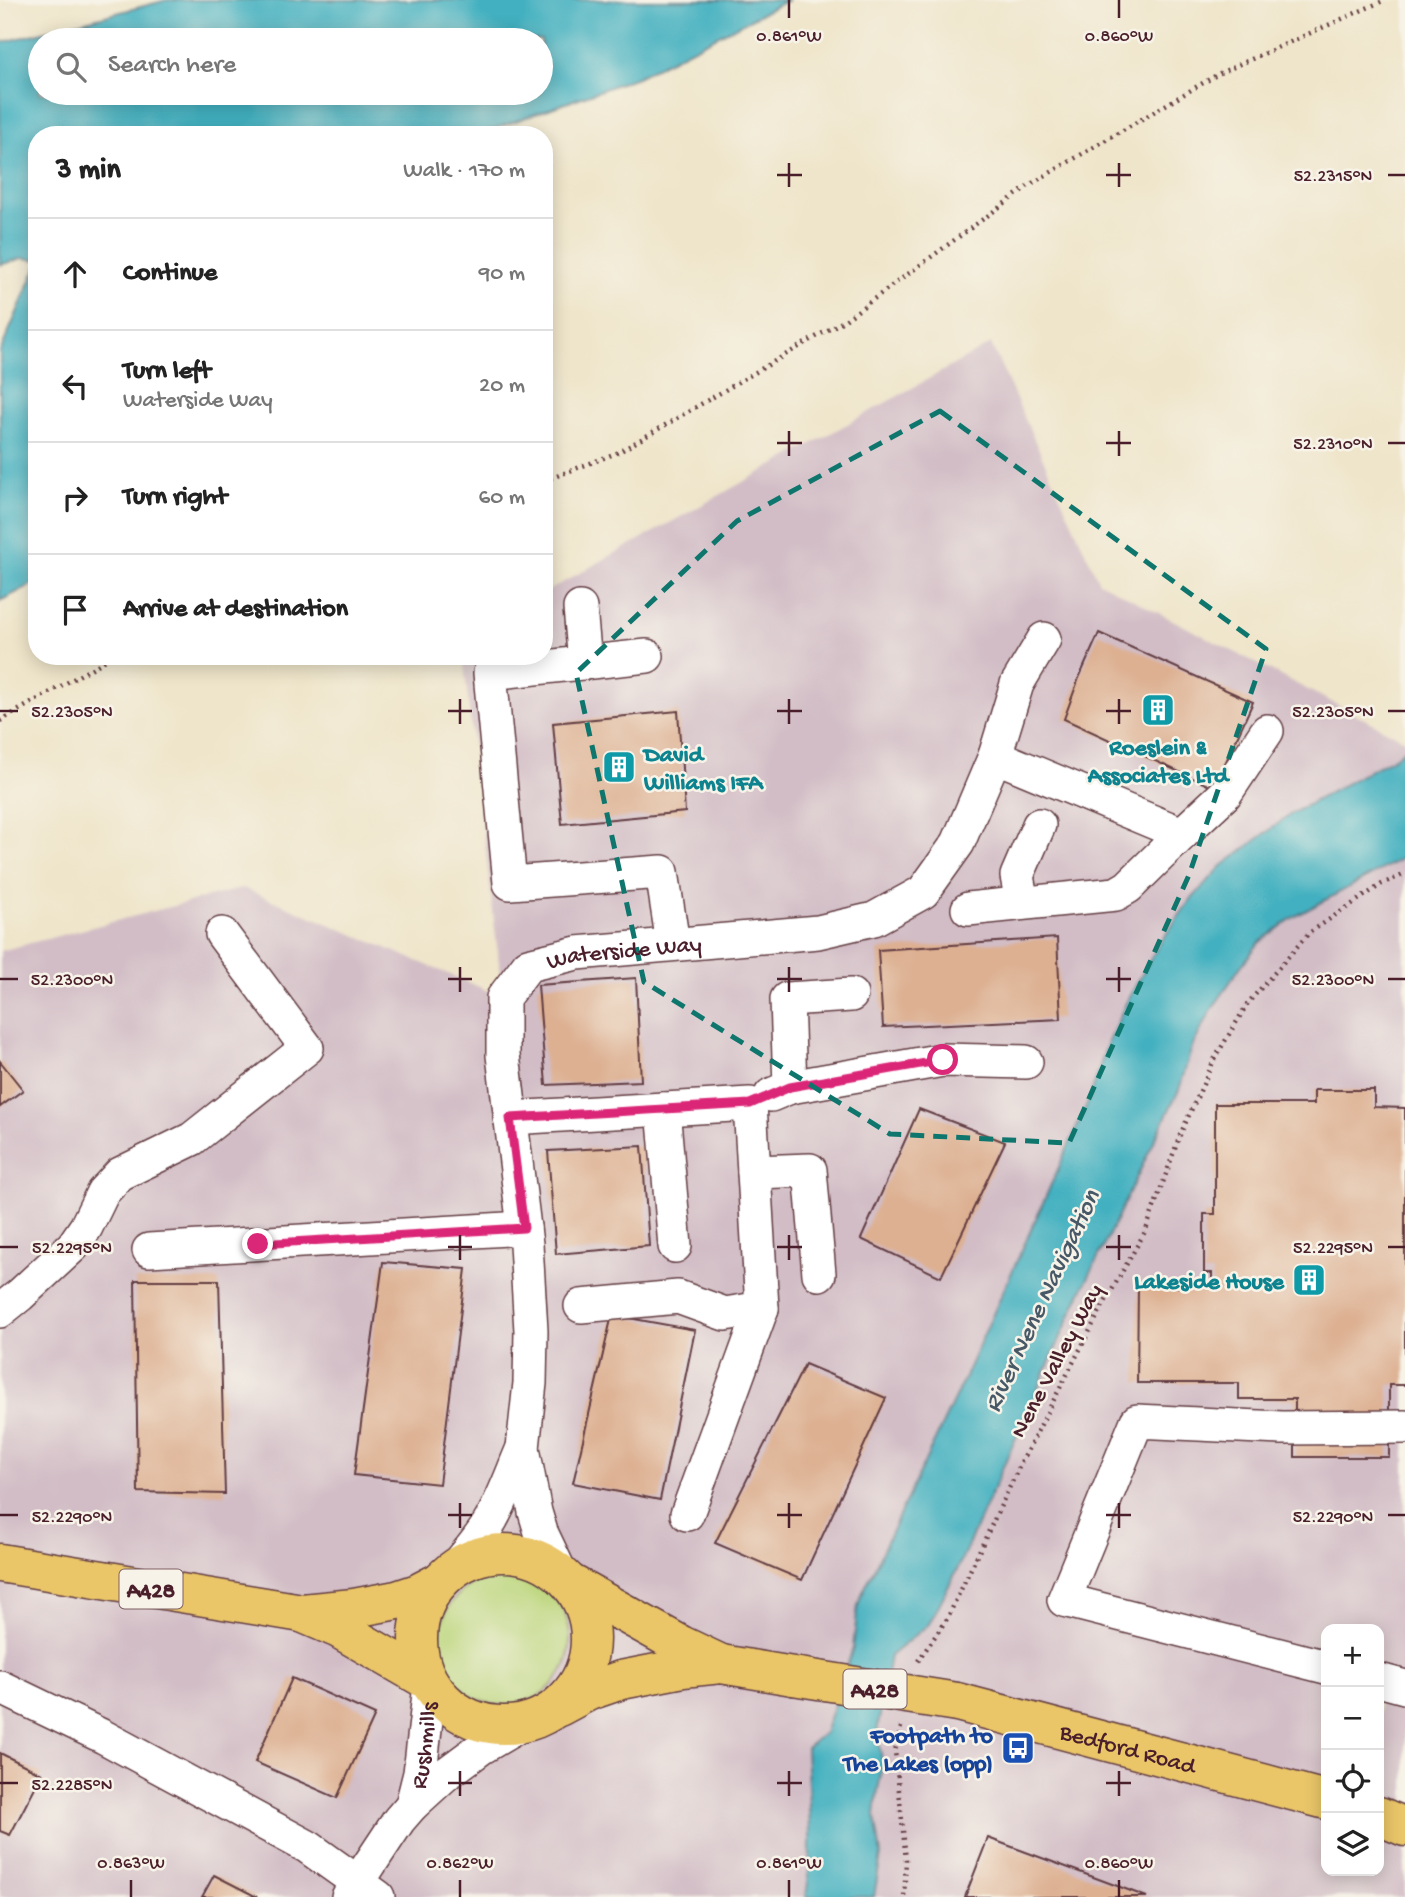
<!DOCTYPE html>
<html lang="en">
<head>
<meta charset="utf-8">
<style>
	body { margin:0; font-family:"Gochi Hand",sans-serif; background:#f2f2f2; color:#222 }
	.controls { position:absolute; right:21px; bottom:21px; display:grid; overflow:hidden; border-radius:14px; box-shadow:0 4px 18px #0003 }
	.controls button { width:63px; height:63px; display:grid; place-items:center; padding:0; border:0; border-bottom:2px solid #e0e0e0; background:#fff; color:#222; font:35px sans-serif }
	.stop { position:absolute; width:21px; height:21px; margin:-16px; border:5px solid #db2777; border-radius:50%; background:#fff }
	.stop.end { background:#db2777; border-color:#fff; box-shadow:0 2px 7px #0008 }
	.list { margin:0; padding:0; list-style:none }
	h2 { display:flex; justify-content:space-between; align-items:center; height:91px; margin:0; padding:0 28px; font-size:30px }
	h2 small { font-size:23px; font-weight:400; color:#767676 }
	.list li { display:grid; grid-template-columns:46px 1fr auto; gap:21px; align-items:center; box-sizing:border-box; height:112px; padding:0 28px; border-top:2px solid #e0e0e0 }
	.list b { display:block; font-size:26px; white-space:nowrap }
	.list p { margin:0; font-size:23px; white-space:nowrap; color:#767676 }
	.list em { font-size:23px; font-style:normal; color:#767676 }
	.icon { flex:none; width:38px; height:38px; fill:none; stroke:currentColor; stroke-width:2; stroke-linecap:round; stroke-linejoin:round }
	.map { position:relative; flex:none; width:1405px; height:1897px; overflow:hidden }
	.search { position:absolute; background:#fff; box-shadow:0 4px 18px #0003; left:28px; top:28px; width:525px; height:77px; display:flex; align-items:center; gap:18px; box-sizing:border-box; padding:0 24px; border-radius:38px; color:#767676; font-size:26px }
	.panel { position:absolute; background:#fff; box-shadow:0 4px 18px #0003; left:28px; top:126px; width:525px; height:539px; border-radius:28px }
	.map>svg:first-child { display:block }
	.industrial { fill:#d2bdc6; fill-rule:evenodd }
	.green { fill:#bcd67b; stroke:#837a53; stroke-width:2 }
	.water { fill:#43b0c0; stroke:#466876; stroke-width:2; fill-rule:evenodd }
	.building { fill:#ddb092 }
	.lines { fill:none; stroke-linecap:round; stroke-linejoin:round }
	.minor-casing { stroke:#633d43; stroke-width:36 }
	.highway-casing { stroke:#633d43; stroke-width:41 }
	.path { stroke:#633d43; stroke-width:4.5; stroke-dasharray:2 5; stroke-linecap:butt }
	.minor { stroke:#fff; stroke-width:33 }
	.highway { stroke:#eac669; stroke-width:38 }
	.highway-bridge-casing { stroke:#633d43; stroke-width:41; stroke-linecap:butt }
	.highway-bridge { stroke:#eac669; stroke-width:38 }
	.route { stroke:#db2777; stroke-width:9 }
	.marked { fill:none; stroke:#0f766e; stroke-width:5; stroke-dasharray:14 9; stroke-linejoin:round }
	.ticks { fill:none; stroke:#4a1f2b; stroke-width:2.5 }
	.labels { text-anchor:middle; stroke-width:5; stroke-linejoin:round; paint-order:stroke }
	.shield { fill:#f7f3e8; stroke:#7e5f64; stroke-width:2 }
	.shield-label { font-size:23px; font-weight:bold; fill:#4a1f2b }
	.culture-label { font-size:24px; font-weight:bold; fill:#0d838f; stroke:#f7f3e8 }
	.street-label { font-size:24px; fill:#4a1f2b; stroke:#f7f3e8 }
	.transit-label { font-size:24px; font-weight:bold; fill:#164399; stroke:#f7f3e8; text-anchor:end }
	.water-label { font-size:26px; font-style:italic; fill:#475967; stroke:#f7f3e8 }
	.ticks-label { font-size:18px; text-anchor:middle; fill:#4a1f2b; stroke:#f7f3e8; stroke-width:5; stroke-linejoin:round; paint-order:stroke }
</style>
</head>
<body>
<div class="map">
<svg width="1405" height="1897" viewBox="0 0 1405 1897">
	<rect width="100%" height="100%" fill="#f7f3e8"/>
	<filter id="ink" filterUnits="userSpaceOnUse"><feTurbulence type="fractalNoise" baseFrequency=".0143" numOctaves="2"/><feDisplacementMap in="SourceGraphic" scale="14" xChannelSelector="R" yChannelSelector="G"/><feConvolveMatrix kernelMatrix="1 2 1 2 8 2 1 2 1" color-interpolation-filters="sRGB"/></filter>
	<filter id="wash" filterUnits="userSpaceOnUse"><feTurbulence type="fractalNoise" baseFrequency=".00686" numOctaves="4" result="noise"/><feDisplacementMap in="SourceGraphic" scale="28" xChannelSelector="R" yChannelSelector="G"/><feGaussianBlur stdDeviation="1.57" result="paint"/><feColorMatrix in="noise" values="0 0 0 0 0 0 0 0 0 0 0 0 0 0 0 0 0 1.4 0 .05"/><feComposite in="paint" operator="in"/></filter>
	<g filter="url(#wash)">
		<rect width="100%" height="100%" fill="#efe5ca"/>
		<path class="industrial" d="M991,344L1099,582L1405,740V1897H0V951L243,888L503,997L463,656H544V593ZM1326,1629H1379V1871H1326Z"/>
		<circle class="green" cx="505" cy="1640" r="65"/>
		<g class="water">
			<path d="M167,0H788L637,77L491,130L470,135H37V260L23,258L0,265V43ZM40,40H541V93H40Z"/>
			<path d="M37,266V582L0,601V352Z"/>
			<path d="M1405,749V857L1292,918L1259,943L1238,970L1211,1011L1192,1047L1179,1090L1076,1303L957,1570L929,1624L890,1656L877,1732L883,1765L878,1790L875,1816L881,1855L874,1897H806C814,1848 808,1797 806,1748L824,1733L853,1648L858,1605L862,1594L963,1381L1090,1098L1106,1047L1127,1001L1158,946L1189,902L1222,866L1291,814L1400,754Z"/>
		</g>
		<g id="blocks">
			<g class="building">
				<path d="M1099,633L1253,702L1214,788L1064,719L1079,678Z"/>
				<path d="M678,711L685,812L562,824L553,723Z"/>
				<path d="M1057,938L1061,1019L883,1027L878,950Z"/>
				<path d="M636,978L641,1081L546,1085L538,985Z"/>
				<path d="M0,1061L23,1090L0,1107Z"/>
				<path d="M1314,1090H1374V1107L1405,1108V1385H1389V1457H1295V1399H1239V1383H1137L1138,1287H1212V1273H1204V1214H1215V1104H1314Z"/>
				<path d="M919,1109L1005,1142L941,1277L861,1239Z"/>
				<path d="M642,1146L649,1246L556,1254L548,1151Z"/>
				<path d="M383,1262L466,1269L439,1484L354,1475Z"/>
				<path d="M135,1280H219L225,1494L138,1492Z"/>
				<path d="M612,1315L695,1330L660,1500L573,1483Z"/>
				<path d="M805,1364L886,1398L802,1580L715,1543Z"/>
				<path d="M292,1678L375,1715L337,1798L255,1762Z"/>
				<path d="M0,1753L42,1774L10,1835L0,1831Z"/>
				<path d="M988,1838L1147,1897H965Z"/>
				<path d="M214,1875L257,1897H202Z"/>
			</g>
		</g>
	</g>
	<g filter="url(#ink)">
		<use href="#blocks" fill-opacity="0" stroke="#633d43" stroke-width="2"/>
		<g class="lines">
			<defs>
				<g id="minor">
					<path d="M580,608L585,663"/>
					<path d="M647,656L490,673L510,883L662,872L673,944"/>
					<path d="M995,756L1182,834L1225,794L1267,731"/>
					<path d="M1022,903L1017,876L1039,825"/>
					<path d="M968,909L1116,894L1128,887L1182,834"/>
					<path d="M790,1087L943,1060L1026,1062"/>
					<path d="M771,1095L790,1087L787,999L851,995"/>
					<path d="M663,1109L675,1246"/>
					<path d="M510,1118L750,1104L762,1308L725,1314L678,1297L581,1306"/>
					<path d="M754,1172L810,1170L819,1274"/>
					<path d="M149,1250L524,1228"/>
					<path d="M0,1311L20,1295L73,1246L86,1227L103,1192L120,1174L192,1139L307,1048L222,934"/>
					<path d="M687,1514L762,1308"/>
					<path d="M454,1569C466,1555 478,1541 488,1525C503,1501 512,1473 523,1448"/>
					<path id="s1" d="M561,1574L541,1532L535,1512L523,1448L530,1383L531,1331L526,1244L503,1055V998L528,965L577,953L818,932L874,919L923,892L958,843L995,756L1017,684L1044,639"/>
					<path d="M1326,1667L1064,1600L1137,1421L1282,1428L1405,1427"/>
					<path d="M1379,1680L1405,1687"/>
					<path d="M0,1687L104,1737L308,1847L378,1897"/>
					<path id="s2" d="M412,1805L420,1773L430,1685"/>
					<path d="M348,1897L399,1820L412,1805L446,1774L481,1748L522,1724"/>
				</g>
				<g id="highway">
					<circle cx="504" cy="1639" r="86"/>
					<path d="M0,1563L302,1613L354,1608L397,1600L418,1593L439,1582"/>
					<path d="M570,1583L681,1645L721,1664"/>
					<path d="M304,1614L339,1629L427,1680"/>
					<path id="s3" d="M957,1702L1326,1800"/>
					<path d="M559,1707L589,1691L621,1680L683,1668L721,1664L793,1676"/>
					<path d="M1379,1816L1405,1827"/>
				</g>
			</defs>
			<use href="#minor" class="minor-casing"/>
			<use href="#highway" class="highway-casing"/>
			<g class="path">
				<path d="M544,481L619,452L845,320L1031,184L1220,73L1385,0"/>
				<path d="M0,721L113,656"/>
				<path d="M918,1661L947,1619L1022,1461L1100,1311L1146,1230L1180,1135L1215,1058L1248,1003L1309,933L1382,884L1405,874"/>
				<path d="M901,1727L895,1751L906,1860L904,1897"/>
			</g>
			<use href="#minor" class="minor"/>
			<use href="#highway" class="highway"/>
			<defs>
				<path id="highway-bridge" d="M793,1676L957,1702"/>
			</defs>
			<use href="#highway-bridge" class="highway-bridge-casing"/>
			<use href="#highway-bridge" class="highway-bridge"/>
		</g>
	</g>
	<g class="lines" filter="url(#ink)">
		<path class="route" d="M258,1244L524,1228L510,1118L750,1104L790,1087L943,1060"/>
	</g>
	<path class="marked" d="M940,411L1266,649L1189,875L1069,1143L890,1134L644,982L576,673L737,521Z"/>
	<path class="ticks" d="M789,0V18M1119,0V18M789,163V187M1119,163V187M777,175H802M1106,175H1131M1388,175H1405M789,431V456M1119,431V456M777,443H802M1106,443H1131M1388,443H1405M460,699V724M789,699V724M1119,699V724M0,711H18M448,711H472M777,711H802M1106,711H1131M1388,711H1405M460,967V992M789,967V992M1119,967V992M0,979H18M448,979H472M777,979H802M1106,979H1131M1388,979H1405M460,1235V1260M789,1235V1260M1119,1235V1260M0,1247H18M448,1247H472M777,1247H802M1106,1247H1131M1388,1247H1405M460,1503V1528M789,1503V1528M1119,1503V1528M0,1515H18M448,1515H472M777,1515H802M1106,1515H1131M1388,1515H1405M460,1771V1796M789,1771V1796M1119,1771V1796M0,1783H18M448,1783H472M777,1783H802M1106,1783H1131M131,1880V1897M460,1880V1897M789,1880V1897M1119,1880V1897"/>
	<defs>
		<symbol id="building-square" viewBox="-11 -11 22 22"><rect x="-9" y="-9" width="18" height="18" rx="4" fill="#0f9aa8" stroke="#f7f3e8"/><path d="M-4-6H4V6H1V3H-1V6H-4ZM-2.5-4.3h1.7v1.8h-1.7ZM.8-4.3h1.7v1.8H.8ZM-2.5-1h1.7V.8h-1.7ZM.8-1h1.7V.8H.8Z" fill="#fff"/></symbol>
		<symbol id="bus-square" viewBox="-11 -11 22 22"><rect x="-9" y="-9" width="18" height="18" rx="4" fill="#1a4fb4" stroke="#f7f3e8"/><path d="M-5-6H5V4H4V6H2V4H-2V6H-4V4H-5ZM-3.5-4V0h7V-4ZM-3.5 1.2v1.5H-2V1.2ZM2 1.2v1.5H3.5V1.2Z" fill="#fff"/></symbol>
	</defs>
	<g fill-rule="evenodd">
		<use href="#building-square" x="1139" y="691" width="38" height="38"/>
		<use href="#building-square" x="600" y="748" width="38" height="38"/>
		<use href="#building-square" x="1290" y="1261" width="38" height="38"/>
		<use href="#bus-square" x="999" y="1729" width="38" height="38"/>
	</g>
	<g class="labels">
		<g class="shield">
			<rect x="119.5" y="1569.5" width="63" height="39" rx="5"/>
			<rect x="843.5" y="1669.5" width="63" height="39" rx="5"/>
		</g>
		<g class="shield-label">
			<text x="151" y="1597">A428</text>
			<text x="875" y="1697">A428</text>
		</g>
		<g class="culture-label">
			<text x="1158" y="754">Roeslein &amp;<tspan x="1158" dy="28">Associates Ltd</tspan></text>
			<text x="644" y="761" text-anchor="start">David<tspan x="644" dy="28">Williams IFA</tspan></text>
			<text x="1284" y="1288" text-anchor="end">Lakeside House</text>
		</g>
		<g class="street-label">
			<text dy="8" stroke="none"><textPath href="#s1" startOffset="723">Waterside Way</textPath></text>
			<text transform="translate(1055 1360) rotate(-62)" y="8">Nene Valley Way</text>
			<text dy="8" stroke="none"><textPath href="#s2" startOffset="61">Rushmills</textPath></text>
			<text dy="8" stroke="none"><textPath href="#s3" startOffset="177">Bedford Road</textPath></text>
		</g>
		<g class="transit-label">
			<text x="993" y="1742">Footpath to<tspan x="993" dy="28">The Lakes (opp)</tspan></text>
		</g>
		<g class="water-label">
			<text transform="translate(1040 1300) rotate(-65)" y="9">River Nene Navigation</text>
		</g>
	</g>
	<g class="ticks-label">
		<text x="789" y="41">0.861°W</text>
		<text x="1119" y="41">0.860°W</text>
		<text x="1333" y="181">52.2315°N</text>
		<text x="1333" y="449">52.2310°N</text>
		<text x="72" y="717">52.2305°N</text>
		<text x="1333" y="717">52.2305°N</text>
		<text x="72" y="985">52.2300°N</text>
		<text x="1333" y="985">52.2300°N</text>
		<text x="72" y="1253">52.2295°N</text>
		<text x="1333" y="1253">52.2295°N</text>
		<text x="72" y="1522">52.2290°N</text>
		<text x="1333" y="1522">52.2290°N</text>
		<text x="72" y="1790">52.2285°N</text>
		<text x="131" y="1868">0.863°W</text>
		<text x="460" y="1868">0.862°W</text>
		<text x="789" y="1868">0.861°W</text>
		<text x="1119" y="1868">0.860°W</text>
	</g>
</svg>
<div class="controls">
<button>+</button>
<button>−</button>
<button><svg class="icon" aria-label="locate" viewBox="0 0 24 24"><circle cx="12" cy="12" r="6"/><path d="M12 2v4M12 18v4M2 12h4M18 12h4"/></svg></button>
<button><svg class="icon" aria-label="layers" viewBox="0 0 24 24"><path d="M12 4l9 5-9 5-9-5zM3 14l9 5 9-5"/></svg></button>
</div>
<div class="stop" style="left:943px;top:1060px"></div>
<div class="stop end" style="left:258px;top:1244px"></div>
<div class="search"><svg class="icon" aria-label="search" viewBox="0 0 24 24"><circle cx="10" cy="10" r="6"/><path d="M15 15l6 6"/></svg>Search here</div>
<section class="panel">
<h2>3 min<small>Walk · 170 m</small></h2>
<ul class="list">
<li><svg class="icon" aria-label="ahead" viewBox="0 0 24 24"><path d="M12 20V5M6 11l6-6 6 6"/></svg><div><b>Continue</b></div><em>90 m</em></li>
<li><svg class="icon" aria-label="left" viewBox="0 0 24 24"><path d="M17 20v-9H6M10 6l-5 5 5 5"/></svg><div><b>Turn left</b><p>Waterside Way</p></div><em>20 m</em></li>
<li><svg class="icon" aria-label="right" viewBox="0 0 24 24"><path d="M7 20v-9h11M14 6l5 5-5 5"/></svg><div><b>Turn right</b></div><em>60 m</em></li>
<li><svg class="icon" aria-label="arrive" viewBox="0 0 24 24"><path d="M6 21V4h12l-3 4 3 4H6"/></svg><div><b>Arrive at destination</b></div></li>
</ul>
</section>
</div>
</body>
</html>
